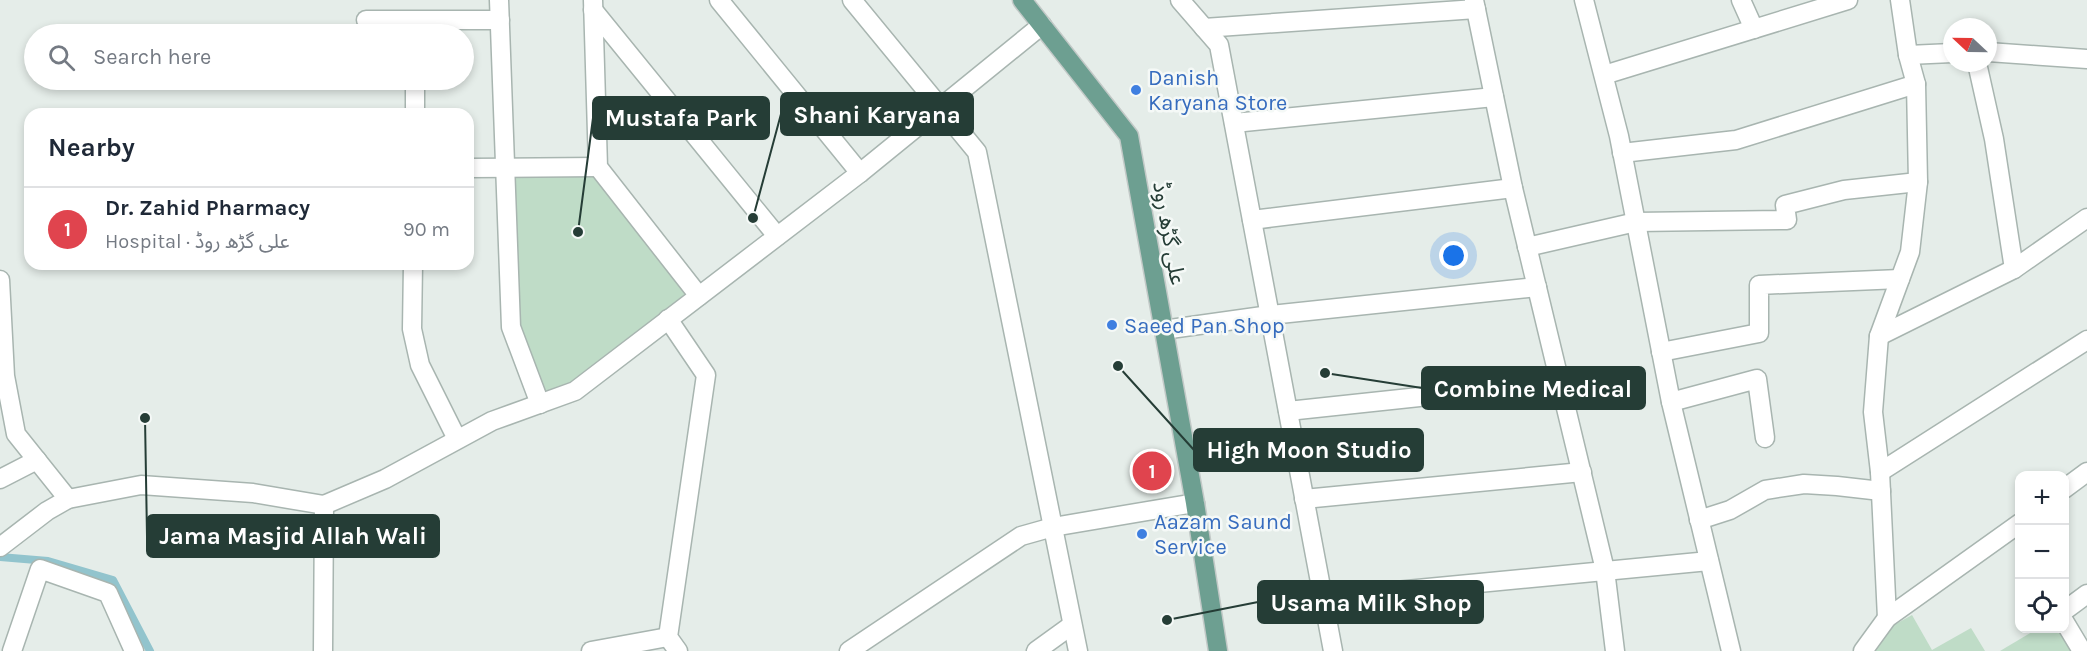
<!DOCTYPE html>
<html lang="en">
<head>
<meta charset="utf-8">
<style>
	body { margin:0; font-family:Karla,"Noto Sans Arabic",sans-serif; background:#f2f2f3; color:#1f2937 }
	.controls { position:absolute; right:18px; bottom:18px; display:grid; overflow:hidden; border-radius:12px; box-shadow:0 3px 9px #0003 }
	.controls button { width:54px; height:54px; display:grid; place-items:center; padding:0; border:0; border-bottom:2px solid #e0e1e3; background:#fff; color:#1f2937; font:30px sans-serif }
	.compass { position:absolute; left:1943px; top:18px; width:54px; height:54px; border-radius:50%; background:#fff; box-shadow:0 3px 9px #0003; rotate:292deg }
	.you { position:absolute; left:1454px; top:256px; width:21px; height:21px; margin:-15px; border:4px solid #fff; border-radius:50%; background:#1a73e8; box-shadow:0 0 0 9px #1a73e833 }
	.badge { display:grid; place-items:center; width:39px; height:39px; border-radius:50%; background:#d93025; color:#fff; font-size:20px; font-weight:700 }
	.pin { position:absolute; translate:-50% -50%; border:3px solid #fff; box-shadow:0 2px 6px #0006 }
	.list { margin:0; padding:0; list-style:none }
	h2 { display:flex; justify-content:space-between; align-items:center; height:78px; margin:0; padding:0 24px; font-size:26px }
	h2 small { font-size:20px; font-weight:400; color:#747a83 }
	.list li { display:grid; grid-template-columns:39px 1fr auto; gap:18px; align-items:center; box-sizing:border-box; height:84px; padding:0 24px; border-top:2px solid #e0e1e3 }
	.list b { display:block; font-size:22px; white-space:nowrap }
	.list p { margin:0; font-size:20px; white-space:nowrap; color:#747a83 }
	.list em { font-size:20px; font-style:normal; color:#747a83 }
	.icon { flex:none; width:33px; height:33px; fill:none; stroke:currentColor; stroke-width:2; stroke-linecap:round; stroke-linejoin:round }
	.map { position:relative; flex:none; width:2087px; height:651px; overflow:hidden }
	.search { position:absolute; background:#fff; box-shadow:0 3px 9px #0003; left:24px; top:24px; width:450px; height:66px; display:flex; align-items:center; gap:15px; box-sizing:border-box; padding:0 21px; border-radius:33px; color:#747a83; font-size:22px }
	.panel { position:absolute; background:#fff; box-shadow:0 3px 9px #0003; left:24px; top:108px; width:450px; height:162px; border-radius:18px }
	.map>svg:first-child { display:block }
	.green { fill:#bfdcc7 }
	.lines { fill:none; stroke-linecap:round; stroke-linejoin:round }
	.stream { stroke:#92c4cd; stroke-width:8 }
	.minor-casing { stroke:#a8b5b0; stroke-width:21 }
	.major-casing { stroke:#c2c9c7; stroke-width:21 }
	.minor { stroke:#fff; stroke-width:18 }
	.major { stroke:#6d9f91; stroke-width:18 }
	.shop-dot { fill:#3f7fe0; stroke:#f5f9f7; stroke-width:2 }
	.labels { text-anchor:middle; stroke-width:5; stroke-linejoin:round; paint-order:stroke }
	.shop-label { font-size:22px; fill:#366cbe; stroke:#f5f9f7; text-anchor:start }
	.street-label { font-size:22px; fill:#253d36; stroke:#f5f9f7 }
	.leader { fill:none; stroke:#253d36; stroke-width:2 }
	.callout-dot { fill:#253d36; stroke:#f5f9f7; stroke-width:2 }
	.callout { fill:#253d36; stroke:#253d36; stroke-width:2 }
	.callout-label { font-size:24px; text-anchor:middle; font-weight:bold; fill:#fff }
</style>
</head>
<body>
<div class="map">
<svg width="2087" height="651" viewBox="0 0 2087 651">
	<rect width="100%" height="100%" fill="#e5ede9"/>
	<g class="green">
		<path d="M598,167L699,296L575,391L540,404L511,327L504,168Z"/>
		<path d="M1912,615L1932,650L1971,628L1985,651H1875L1894,625Z"/>
		<path d="M2064,628L2080,651H2000L2037,629Z"/>
	</g>
	<g class="lines">
		<path class="stream" d="M0,557L48,561L113,580L150,651"/>
		<defs>
			<g id="minor">
				<path d="M499,0L511,327L540,404"/>
				<path d="M593,0L598,167L699,296"/>
				<path d="M719,0L860,173"/>
				<path d="M852,0L977,152L1078,651"/>
				<path d="M1180,0L1219,45L1333,651"/>
				<path d="M1474,0L1513,188L1605,570L1615,651"/>
				<path d="M1584,0L1619,136L1671,402L1731,651"/>
				<path d="M1741,0L1754,29"/>
				<path d="M593,10L777,236"/>
				<path d="M366,20H500"/>
				<path d="M1204,28L1476,9"/>
				<path d="M1988,52L2087,59"/>
				<path d="M1908,55L1952,53"/>
				<path d="M1977,63L1994,139L2014,269"/>
				<path d="M1604,75L1848,0"/>
				<path d="M415,114V80"/>
				<path d="M1234,123L1494,97"/>
				<path d="M1622,153L1736,140L1916,84"/>
				<path d="M468,168L598,167"/>
				<path d="M1252,220L1513,188"/>
				<path d="M1527,247L1636,222L1787,220L1785,205L1844,190L1918,182"/>
				<path d="M413,264L412,329L420,365L457,439"/>
				<path d="M0,280L5,376L16,434L68,499"/>
				<path d="M668,319L706,375L668,637L678,651"/>
				<path d="M1163,330L1270,315L1537,287"/>
				<path d="M1879,336L2014,269L2087,218"/>
				<path d="M1661,352L1759,333V285L1900,279"/>
				<path d="M1671,402L1757,379L1765,438"/>
				<path d="M1288,411L1560,382"/>
				<path d="M1880,472L2087,340"/>
				<path d="M0,479L37,460"/>
				<path d="M2064,489L2087,472"/>
				<path d="M1304,499L1582,472"/>
				<path d="M1699,520L1730,510L1765,490L1804,484L1837,486L1881,491"/>
				<path d="M0,547L47,511L68,499L141,485L253,493L324,505L385,479L492,421L575,391L860,173L1042,25"/>
				<path d="M1323,598L1709,561"/>
				<path d="M2064,611L2087,594"/>
				<path d="M1887,618L1880,472L1873,412L1879,336L1910,252L1918,182L1916,84L1908,55L1900,0"/>
				<path d="M2064,621L2082,651"/>
				<path d="M12,651L40,569L108,593L134,651"/>
				<path d="M323,651L324,505"/>
				<path d="M591,651L668,637"/>
				<path d="M849,651L1021,536L1053,527L1195,503"/>
				<path d="M1036,651L1072,625"/>
				<path d="M1863,651L1887,618L2020,523"/>
			</g>
			<path id="major" d="M1022,0L1129,136L1195,503L1218,651"/>
		</defs>
		<use href="#minor" class="minor-casing"/>
		<use href="#major" class="major-casing"/>
		<use href="#minor" class="minor"/>
		<use href="#major" class="major"/>
	</g>
	<g class="shop-dot">
		<circle cx="1136" cy="90" r="6"/>
		<circle cx="1112" cy="325" r="6"/>
		<circle cx="1142" cy="534" r="6"/>
	</g>
	<g class="labels">
		<g class="shop-label">
			<text x="1148" y="85">Danish<tspan x="1148" dy="25">Karyana Store</tspan></text>
			<text x="1124" y="333">Saeed Pan Shop</text>
			<text x="1154" y="529">Aazam Saund<tspan x="1154" dy="25">Service</tspan></text>
		</g>
		<g class="street-label">
			<text transform="translate(1170 233) rotate(80)" y="8">علی گڑھ روڈ</text>
		</g>
	</g>
	<path class="leader" d="M753 218L781 114M578 232L593 118M1325 373L1422 388M1118 366L1194 450M145 418L147 536M1167 620L1258 602"/>
	<g class="callout-dot">
		<circle cx="753" cy="218" r="6"/>
		<circle cx="578" cy="232" r="6"/>
		<circle cx="1325" cy="373" r="6"/>
		<circle cx="1118" cy="366" r="6"/>
		<circle cx="145" cy="418" r="6"/>
		<circle cx="1167" cy="620" r="6"/>
	</g>
	<g class="callout">
		<rect x="781" y="93" width="192" height="42" rx="6"/>
		<rect x="593" y="97" width="176" height="42" rx="6"/>
		<rect x="1422" y="367" width="223" height="42" rx="6"/>
		<rect x="1194" y="429" width="229" height="42" rx="6"/>
		<rect x="147" y="515" width="292" height="42" rx="6"/>
		<rect x="1258" y="581" width="225" height="42" rx="6"/>
	</g>
	<g class="callout-label">
		<text x="877" y="123">Shani Karyana</text>
		<text x="681" y="126">Mustafa Park</text>
		<text x="1533" y="397">Combine Medical</text>
		<text x="1309" y="458">High Moon Studio</text>
		<text x="293" y="544">Jama Masjid Allah Wali</text>
		<text x="1371" y="611">Usama Milk Shop</text>
	</g>
</svg>
<div class="controls">
<button>+</button>
<button>−</button>
<button><svg class="icon" aria-label="locate" viewBox="0 0 24 24"><circle cx="12" cy="12" r="6"/><path d="M12 2v4M12 18v4M2 12h4M18 12h4"/></svg></button>
</div>
<svg class="compass" viewBox="-18 -18 36 36"><path d="M0-13l5 13h-10z" fill="#e53935"/><path d="M0 13l5-13h-10z" fill="#747a83"/></svg>
<div class="you"></div>
<div class="pin badge" style="left:1152px;top:471px;background:#e0444e">1</div>
<div class="search"><svg class="icon" aria-label="search" viewBox="0 0 24 24"><circle cx="10" cy="10" r="6"/><path d="M15 15l6 6"/></svg>Search here</div>
<section class="panel">
<h2>Nearby<small></small></h2>
<ul class="list">
<li><span class="badge" style="background:#e0444e">1</span><div><b>Dr. Zahid Pharmacy</b><p>Hospital · علی گڑھ روڈ</p></div><em>90 m</em></li>
</ul>
</section>
</div>
</body>
</html>
